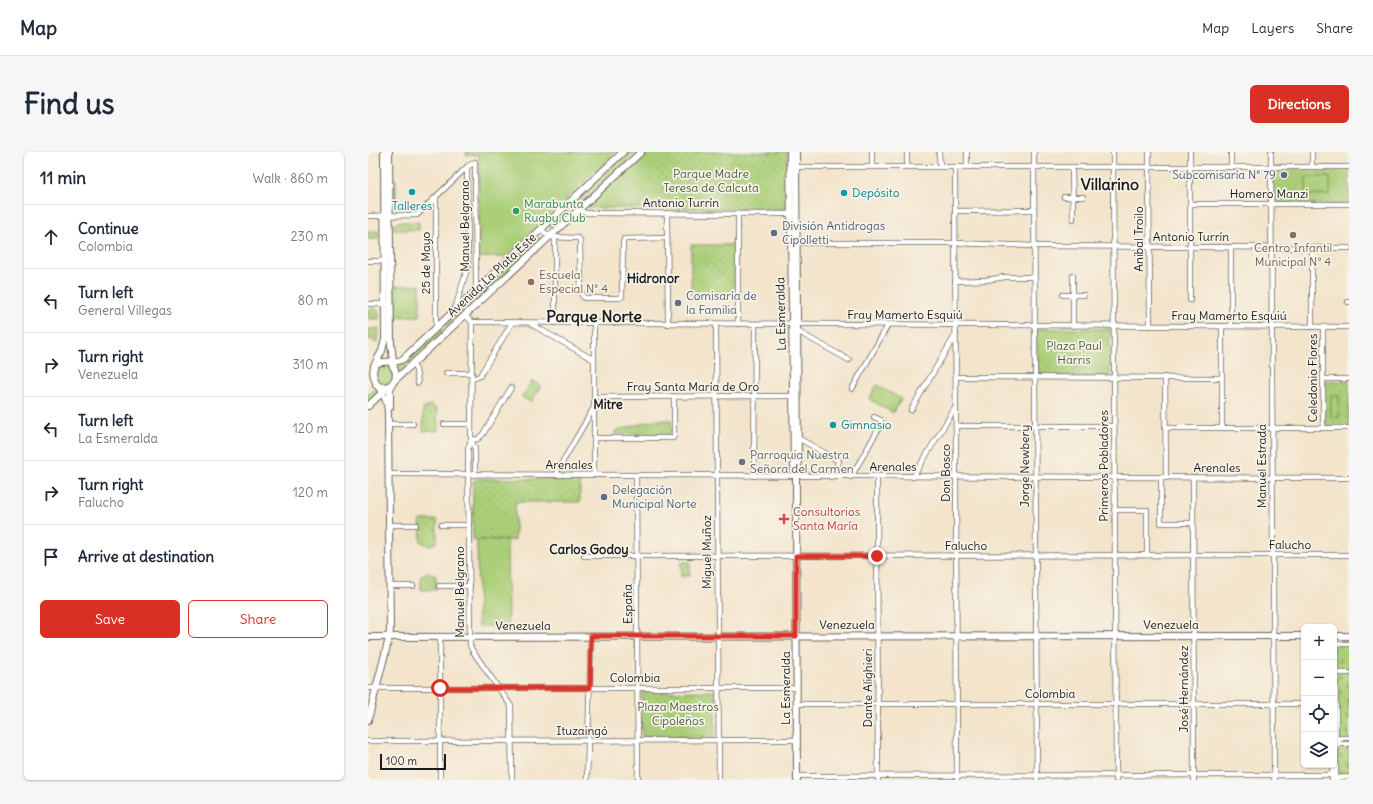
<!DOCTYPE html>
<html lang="en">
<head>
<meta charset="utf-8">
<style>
	body { margin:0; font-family:Delius,sans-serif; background:#f6f6f7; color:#1f2937 }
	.controls { position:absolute; right:12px; bottom:12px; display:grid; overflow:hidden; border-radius:6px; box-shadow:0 1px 3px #0004 }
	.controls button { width:36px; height:36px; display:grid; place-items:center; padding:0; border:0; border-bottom:1px solid #e0e1e3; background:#fff; color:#1f2937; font:20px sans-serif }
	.scale { position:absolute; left:12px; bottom:10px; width:66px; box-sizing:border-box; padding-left:4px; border:2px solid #1c1c1c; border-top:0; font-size:11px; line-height:14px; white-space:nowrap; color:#1c1c1c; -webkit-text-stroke:3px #f7f3e8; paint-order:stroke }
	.stop { position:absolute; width:12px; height:12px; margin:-9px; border:3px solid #d93025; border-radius:50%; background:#fff }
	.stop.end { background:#d93025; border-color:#fff; box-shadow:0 1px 4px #0008 }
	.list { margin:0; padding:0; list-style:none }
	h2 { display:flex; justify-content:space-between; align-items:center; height:52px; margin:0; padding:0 16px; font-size:17px }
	h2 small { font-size:13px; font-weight:400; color:#747a83 }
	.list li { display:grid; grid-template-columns:26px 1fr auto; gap:12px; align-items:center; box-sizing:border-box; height:64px; padding:0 16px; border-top:1px solid #e0e1e3 }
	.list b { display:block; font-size:15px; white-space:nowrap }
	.list p { margin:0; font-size:13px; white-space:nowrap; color:#747a83 }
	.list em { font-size:13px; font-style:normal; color:#747a83 }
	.actions { display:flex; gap:8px; padding:12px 16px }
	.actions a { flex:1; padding:9px 0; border:1px solid #d93025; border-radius:6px; text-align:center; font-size:14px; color:#d93025 }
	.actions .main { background:#d93025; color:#fff }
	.icon { flex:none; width:22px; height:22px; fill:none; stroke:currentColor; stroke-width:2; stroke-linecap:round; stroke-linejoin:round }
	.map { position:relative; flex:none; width:981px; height:628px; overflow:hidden; border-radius:6px }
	header { display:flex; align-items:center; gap:24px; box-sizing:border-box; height:56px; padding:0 20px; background:#fff; border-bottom:1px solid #e0e1e3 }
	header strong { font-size:19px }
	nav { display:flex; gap:22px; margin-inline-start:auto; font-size:14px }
	.intro { display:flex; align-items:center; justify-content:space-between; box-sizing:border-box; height:96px; padding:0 24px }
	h1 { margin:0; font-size:28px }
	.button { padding:10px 18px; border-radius:6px; background:#d93025; color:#fff; font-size:14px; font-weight:700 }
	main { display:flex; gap:24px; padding:0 24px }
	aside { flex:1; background:#fff; border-radius:6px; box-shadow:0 1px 3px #0004 }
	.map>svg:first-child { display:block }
	.grass { fill:url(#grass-tufts); stroke:#64764a }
	.cemetery { fill:url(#cemetery-stones); stroke:#64764a }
	.park { fill:url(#park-dots); stroke:#64764a }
	.pitch { fill:#abcf78; stroke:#64764a }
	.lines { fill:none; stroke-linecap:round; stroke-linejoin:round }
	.minor-casing { stroke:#676259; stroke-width:6 }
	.major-casing { stroke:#676259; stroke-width:8 }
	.minor { stroke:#fff; stroke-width:4.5 }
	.major { stroke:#fff; stroke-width:6 }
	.route { stroke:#d93025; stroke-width:5 }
	.service-dot { fill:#5c6f8a; stroke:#f7f3e8; stroke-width:1.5 }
	.culture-dot { fill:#0f9aa8; stroke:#f7f3e8; stroke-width:1.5 }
	.leisure-dot { fill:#2e9e5b; stroke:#f7f3e8; stroke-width:1.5 }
	.education-dot { fill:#8d6e63; stroke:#f7f3e8; stroke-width:1.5 }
	.worship-dot { fill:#6b7280; stroke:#f7f3e8; stroke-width:1.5 }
	.health-dot { fill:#e0444e; stroke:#f7f3e8; stroke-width:1.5 }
	.labels { text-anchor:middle; stroke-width:3.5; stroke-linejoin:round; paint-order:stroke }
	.park-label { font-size:12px; fill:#4e5b3c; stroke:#f7f3e8 }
	.service-label { font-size:12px; fill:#4e5e75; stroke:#f7f3e8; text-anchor:start }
	.culture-label { font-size:12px; fill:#0d838f; stroke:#f7f3e8; text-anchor:start }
	.street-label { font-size:12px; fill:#1c1c1c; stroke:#f7f3e8 }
	.leisure-label { font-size:12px; fill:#27864d; stroke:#f7f3e8; text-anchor:start }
	.education-label { font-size:12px; fill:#785e54; stroke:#f7f3e8 }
	.worship-label { font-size:12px; fill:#5b616d; stroke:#f7f3e8; text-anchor:start }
	.health-label { font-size:12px; fill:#be3a42; stroke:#f7f3e8; text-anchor:start }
	.neighbourhood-label { font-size:13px; font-weight:bold; fill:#1c1c1c; stroke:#f7f3e8 }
	.district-label { font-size:16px; font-weight:bold; fill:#1c1c1c; stroke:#f7f3e8 }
</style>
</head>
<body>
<header>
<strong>Map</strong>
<nav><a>Map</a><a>Layers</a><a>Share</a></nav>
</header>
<div class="intro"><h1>Find us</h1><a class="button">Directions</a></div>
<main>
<aside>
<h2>11 min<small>Walk · 860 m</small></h2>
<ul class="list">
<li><svg class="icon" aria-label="ahead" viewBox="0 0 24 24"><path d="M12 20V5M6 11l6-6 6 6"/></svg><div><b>Continue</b><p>Colombia</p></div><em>230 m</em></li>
<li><svg class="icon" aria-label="left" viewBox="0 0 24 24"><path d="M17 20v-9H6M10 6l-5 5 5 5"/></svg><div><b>Turn left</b><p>General Villegas</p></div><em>80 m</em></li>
<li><svg class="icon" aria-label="right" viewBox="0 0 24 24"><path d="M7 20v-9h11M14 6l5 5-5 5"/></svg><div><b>Turn right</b><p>Venezuela</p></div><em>310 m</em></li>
<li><svg class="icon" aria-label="left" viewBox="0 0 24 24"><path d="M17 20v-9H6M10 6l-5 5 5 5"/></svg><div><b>Turn left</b><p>La Esmeralda</p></div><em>120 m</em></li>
<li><svg class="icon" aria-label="right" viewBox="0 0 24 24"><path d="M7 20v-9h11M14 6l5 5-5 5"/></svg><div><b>Turn right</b><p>Falucho</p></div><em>120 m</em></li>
<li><svg class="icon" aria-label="arrive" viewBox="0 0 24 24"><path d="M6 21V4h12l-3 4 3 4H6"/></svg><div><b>Arrive at destination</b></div></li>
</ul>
<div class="actions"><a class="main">Save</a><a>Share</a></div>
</aside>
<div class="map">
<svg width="981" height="628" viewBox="0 0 981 628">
	<defs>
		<pattern id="grass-tufts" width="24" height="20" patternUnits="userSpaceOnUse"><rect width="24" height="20" fill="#abcf78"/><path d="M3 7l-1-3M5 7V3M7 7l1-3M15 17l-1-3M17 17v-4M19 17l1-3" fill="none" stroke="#93b167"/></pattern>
		<pattern id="cemetery-stones" width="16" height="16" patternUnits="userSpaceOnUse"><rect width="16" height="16" fill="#abcf78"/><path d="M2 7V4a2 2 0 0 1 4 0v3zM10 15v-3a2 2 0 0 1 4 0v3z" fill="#93b167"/></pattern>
		<pattern id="park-dots" width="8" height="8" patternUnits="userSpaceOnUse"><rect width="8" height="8" fill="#abcf78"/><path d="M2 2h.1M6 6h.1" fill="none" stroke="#93b167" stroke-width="1.8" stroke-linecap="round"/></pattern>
	</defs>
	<rect width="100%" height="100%" fill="#f7f3e8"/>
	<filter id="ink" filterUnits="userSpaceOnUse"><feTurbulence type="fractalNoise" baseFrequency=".025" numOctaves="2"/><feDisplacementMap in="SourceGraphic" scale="8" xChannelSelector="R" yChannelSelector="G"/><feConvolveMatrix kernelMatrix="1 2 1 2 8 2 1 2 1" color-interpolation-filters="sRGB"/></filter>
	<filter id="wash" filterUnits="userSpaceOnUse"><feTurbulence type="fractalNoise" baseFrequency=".012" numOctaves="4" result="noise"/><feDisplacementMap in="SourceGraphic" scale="16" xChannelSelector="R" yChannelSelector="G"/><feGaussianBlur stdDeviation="0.9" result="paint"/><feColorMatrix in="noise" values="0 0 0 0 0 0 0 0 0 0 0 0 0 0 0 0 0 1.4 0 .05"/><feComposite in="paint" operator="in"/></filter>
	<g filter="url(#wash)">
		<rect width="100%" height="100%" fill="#f3e4cb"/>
		<g class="grass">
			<path d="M259,0H268L217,48H213L212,45L213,43Z"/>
			<path d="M199,59L201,63L185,78L182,77V73L196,60Z"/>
			<path d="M29,70H51V78H26V73Z"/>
			<rect x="0" y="79" width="10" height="8"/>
			<path d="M168,86H171L173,89L110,147H108L107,144V142Z"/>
			<path d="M52,133V164L27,165V134Z"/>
			<path d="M101,149L104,150L103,154L82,173H78L77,171Z"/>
			<path d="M0,157H8L11,160V167H0Z"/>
			<path d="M11,176L9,191L0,186V177Z"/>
			<path d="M73,176L75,180L33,219H32L30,216L31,214L70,177Z"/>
			<path d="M6,237H9L10,241L0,250V242Z"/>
		</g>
		<path class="cemetery" d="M966,489H981V628H965Z"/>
		<g class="park">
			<path d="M277,0H419V57L220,56V53Z"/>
			<rect x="903" y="15" width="78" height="37"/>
			<path d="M26,26L28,28V57L26,55Z"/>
			<rect x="323" y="93" width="43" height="49"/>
			<path d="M669,177H742V224L670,225Z"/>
			<path d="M17,212C28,217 27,225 20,232H10L5,220L11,213Z"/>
			<rect x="957" y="229" width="24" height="47"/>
			<path d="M62,253L69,257L70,279H55V257Z"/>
			<path d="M286,268H303L304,282H247V279Z"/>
			<path d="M110,327H212V350H147V388H105V333L106,329Z"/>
			<path d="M52,368H69V390L61,394L53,390Z"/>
			<rect x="313" y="410" width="9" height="14"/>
			<path d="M60,420L68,424V438H53V424Z"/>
			<path d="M347,539V585H274V540Z"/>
		</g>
		<g class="pitch">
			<path d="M98,0H248L137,105H111V3H98Z"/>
			<rect x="938" y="25" width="24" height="18"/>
			<path d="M164,229L173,234L163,250L154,245Z"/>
			<path d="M509,233L533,247L525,261L501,247Z"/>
			<rect x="963" y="244" width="8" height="21"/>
			<path d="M109,388H139L140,474H110Z"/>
		</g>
	</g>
	<g filter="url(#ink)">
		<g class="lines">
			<defs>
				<g id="minor">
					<path d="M504,0V15"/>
					<path d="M539,0V15"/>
					<path d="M571,0L572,15"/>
					<path d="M666,0L669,628"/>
					<path d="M745,0L748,628"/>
					<path d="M781,0L782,174"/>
					<path d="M863,0V15"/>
					<path d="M903,0L906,628"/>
					<path d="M944,0V15"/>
					<path d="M426,15H981"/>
					<path d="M587,15L589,628"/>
					<path d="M599,15V0"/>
					<path d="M704,15L705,67"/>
					<path d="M696,45H715"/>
					<path d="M68,46V176"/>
					<path d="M203,49L213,59L218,61L425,62"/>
					<path d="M822,52H981"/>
					<path d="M587,59L666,58"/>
					<path d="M299,61L300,172"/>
					<path d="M0,64L49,63L99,15L107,10L108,138"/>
					<path d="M173,77L182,85L210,86L212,88L213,141L215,145L217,146H251L254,145L255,91L256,87L299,86"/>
					<path d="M187,86V171"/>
					<path d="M427,91H587L666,94L981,96"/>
					<path d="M0,109H18"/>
					<path d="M705,124V174"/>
					<path d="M587,129L618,128L637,125H666"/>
					<path d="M695,143H716"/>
					<path d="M822,148V0"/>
					<path d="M980,150H981"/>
					<path d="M0,152H18"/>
					<path d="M87,157L100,114L99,15"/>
					<path d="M97,163L104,170L981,175"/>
					<path d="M104,170L103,288L107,297V323"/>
					<path d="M163,172L226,208"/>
					<path d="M348,172L351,628"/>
					<path d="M370,172V62"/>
					<path d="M854,174V276"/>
					<path d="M863,174V95"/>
					<path d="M944,175V95"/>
					<path d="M955,175V276"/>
					<path d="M429,179L481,208"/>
					<path d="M45,213L48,218L50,231"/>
					<path d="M78,221H104"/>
					<path d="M588,225L854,226"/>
					<path d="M797,225L798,326"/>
					<path d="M104,227L112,224L114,220L144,171"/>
					<path d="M955,227H981"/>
					<path d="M484,237L520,173"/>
					<path d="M226,245L425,244"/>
					<path d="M543,258L588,182"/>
					<path d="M20,272H45"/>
					<path d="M76,272H103"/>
					<path d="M588,274H746"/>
					<path d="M797,276H981"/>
					<path d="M226,286H305L306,283V244"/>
					<path d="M430,286L471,309L463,325"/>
					<path d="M103,288L100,297L102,493L104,498L143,554L144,628"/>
					<path d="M103,288L110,287L115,282L143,236"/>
					<path d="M21,322L981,326"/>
					<path d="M187,323L225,257"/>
					<path d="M226,323V171"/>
					<path d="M268,324L270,628"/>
					<path d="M386,324L387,172"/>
					<path d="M483,325L515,269L506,265"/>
					<path d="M509,325L510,628"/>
					<path d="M545,325L587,256"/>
					<path d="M793,326V371H825"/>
					<path d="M825,326L826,628"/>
					<path d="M746,358H779V403"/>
					<path d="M21,373H48"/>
					<path d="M73,373H101"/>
					<path d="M216,404L981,403"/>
					<path d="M22,434H45"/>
					<path d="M71,434H102"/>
					<path d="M72,485V628"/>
					<path d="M968,521H981"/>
					<path d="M0,536H429"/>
					<path d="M429,552H936"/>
					<path d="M981,586H972L969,588L972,592H981"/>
					<path d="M0,589L429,588"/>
					<path d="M429,624L964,623"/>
					<path d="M968,626L981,625"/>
					<path d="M219,628L223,484"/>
					<path d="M964,628V613"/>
					<path d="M968,628V492H981"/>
				</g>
				<g id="major">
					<path d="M21,0L23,192L26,216"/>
					<path d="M422,0L426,316L428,324"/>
					<path d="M428,0L430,316L428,324L429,628"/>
					<path d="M6,214L14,199L17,187L16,0"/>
					<path d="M26,229L273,0"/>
					<path d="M8,233C22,240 34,226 24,213"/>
					<path d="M0,254L16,239"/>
					<path d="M22,255V238L24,232"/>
					<path d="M966,484H981"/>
					<path d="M0,485L936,484"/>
					<path d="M0,568L20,490L22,479L20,263C20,256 19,250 16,244C11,235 0,222 8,212C16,207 26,213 35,207L255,0"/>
				</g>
			</defs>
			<use href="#minor" class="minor-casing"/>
			<use href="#major" class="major-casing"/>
			<use href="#minor" class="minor"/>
			<use href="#major" class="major"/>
		</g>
	</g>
	<g class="lines" filter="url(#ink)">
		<path class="route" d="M72,536H222L223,484H428V404H509"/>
	</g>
	<g class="service-dot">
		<circle cx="916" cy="23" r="4"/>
		<circle cx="406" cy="81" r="4"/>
		<circle cx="310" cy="151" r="4"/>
		<circle cx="236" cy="345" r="4"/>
	</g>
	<g class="culture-dot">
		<circle cx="44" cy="40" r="4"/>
		<circle cx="476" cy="41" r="4"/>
		<circle cx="465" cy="273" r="4"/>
	</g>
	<circle class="leisure-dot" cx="148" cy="59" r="4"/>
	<g class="education-dot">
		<circle cx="925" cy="83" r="4"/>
		<circle cx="163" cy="130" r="4"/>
	</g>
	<circle class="worship-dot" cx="374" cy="310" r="4"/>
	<path class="health-dot" d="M414 361h4v4h4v4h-4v4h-4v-4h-4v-4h4z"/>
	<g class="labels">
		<g class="park-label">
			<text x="343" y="26">Parque Madre<tspan x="343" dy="14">Teresa de Calcuta</tspan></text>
			<text x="706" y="198">Plaza Paul<tspan x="706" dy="14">Harris</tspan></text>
			<text x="310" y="559">Plaza Maestros<tspan x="310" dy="14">Cipoleños</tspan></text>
		</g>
		<g class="service-label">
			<text x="908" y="27" text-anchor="end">Subcomisaría N° 79</text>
			<text x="414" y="78">División Antidrogas<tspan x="414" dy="14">Cipolletti</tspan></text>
			<text x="318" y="148">Comisaría de<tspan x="318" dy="14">la Familia</tspan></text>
			<text x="244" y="342">Delegación<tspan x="244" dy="14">Municipal Norte</tspan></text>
		</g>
		<g class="culture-label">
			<text x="484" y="45">Depósito</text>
			<text x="44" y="58" text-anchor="middle">Talleres</text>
			<text x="473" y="277">Gimnasio</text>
		</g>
		<g class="street-label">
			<text x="901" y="46">Homero Manzi</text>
			<text x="313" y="55">Antonio Turrín</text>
			<text transform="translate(97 74) rotate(-90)" y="4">Manuel Belgrano</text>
			<text x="823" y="89">Antonio Turrín</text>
			<text transform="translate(771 87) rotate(-90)" y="4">Anibal Troilo</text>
			<text transform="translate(58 111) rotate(-90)" y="4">25 de Mayo</text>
			<text transform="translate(124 123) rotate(-43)" y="4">Avenida La Plata Este</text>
			<text transform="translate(413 162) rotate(-91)" y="4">La Esmeralda</text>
			<text x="537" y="167">Fray Mamerto Esquiú</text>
			<text x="861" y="168">Fray Mamerto Esquiú</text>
			<text transform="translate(945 226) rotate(-90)" y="4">Celedonio Flores</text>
			<text x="325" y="239">Fray Santa María de Oro</text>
			<text x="201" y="317">Arenales</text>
			<text transform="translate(657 314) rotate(-90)" y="4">Jorge Newbery</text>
			<text transform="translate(736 314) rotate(-90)" y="4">Primeros Pobladores</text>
			<text transform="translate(894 314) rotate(-90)" y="4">Manuel Estrada</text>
			<text x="525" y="319">Arenales</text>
			<text x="849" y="320">Arenales</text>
			<text transform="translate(578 321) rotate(-90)" y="4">Don Bosco</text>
			<text x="922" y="397">Falucho</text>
			<text x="598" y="398">Falucho</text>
			<text transform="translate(339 400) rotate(-90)" y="4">Miguel Muñoz</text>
			<text transform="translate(92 440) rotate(-90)" y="4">Manuel Belgrano</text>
			<text transform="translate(260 452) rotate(-91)" y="4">España</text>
			<text x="479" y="477">Venezuela</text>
			<text x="803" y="477">Venezuela</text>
			<text x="155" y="478">Venezuela</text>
			<text x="267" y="530">Colombia</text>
			<text transform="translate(418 536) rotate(-90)" y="4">La Esmeralda</text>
			<text transform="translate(500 536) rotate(-90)" y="4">Dante Alighieri</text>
			<text transform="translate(816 537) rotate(-90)" y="4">José Hernández</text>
			<text x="682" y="546">Colombia</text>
			<text x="214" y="583">Ituzaingó</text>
		</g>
		<g class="leisure-label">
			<text x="156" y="56">Marabunta<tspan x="156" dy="14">Rugby Club</tspan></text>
		</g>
		<g class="education-label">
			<text x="925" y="100">Centro Infantil<tspan x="925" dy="14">Municipal N° 4</tspan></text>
			<text x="171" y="127" text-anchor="start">Escuela<tspan x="171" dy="14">Especial N° 4</tspan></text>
		</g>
		<g class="worship-label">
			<text x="382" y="307">Parroquia Nuestra<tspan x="382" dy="14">Señora del Carmen</tspan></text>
		</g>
		<g class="health-label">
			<text x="425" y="364">Consultorios<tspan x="425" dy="14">Santa María</tspan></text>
		</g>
		<g class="neighbourhood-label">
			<text x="285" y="131">Hidronor</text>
			<text x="240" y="257">Mitre</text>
			<text x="221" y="402">Carlos Godoy</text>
		</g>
		<g class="district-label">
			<text x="742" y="38">Villarino</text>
			<text x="226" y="170">Parque Norte</text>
		</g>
	</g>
</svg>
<div class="controls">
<button>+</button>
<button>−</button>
<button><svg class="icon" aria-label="locate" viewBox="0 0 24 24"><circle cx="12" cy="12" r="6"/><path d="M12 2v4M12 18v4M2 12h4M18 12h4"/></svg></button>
<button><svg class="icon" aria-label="layers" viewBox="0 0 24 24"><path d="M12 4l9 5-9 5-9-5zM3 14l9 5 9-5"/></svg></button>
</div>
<div class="scale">100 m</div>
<div class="stop" style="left:72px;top:536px"></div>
<div class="stop end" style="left:509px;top:404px"></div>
</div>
</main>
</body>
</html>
